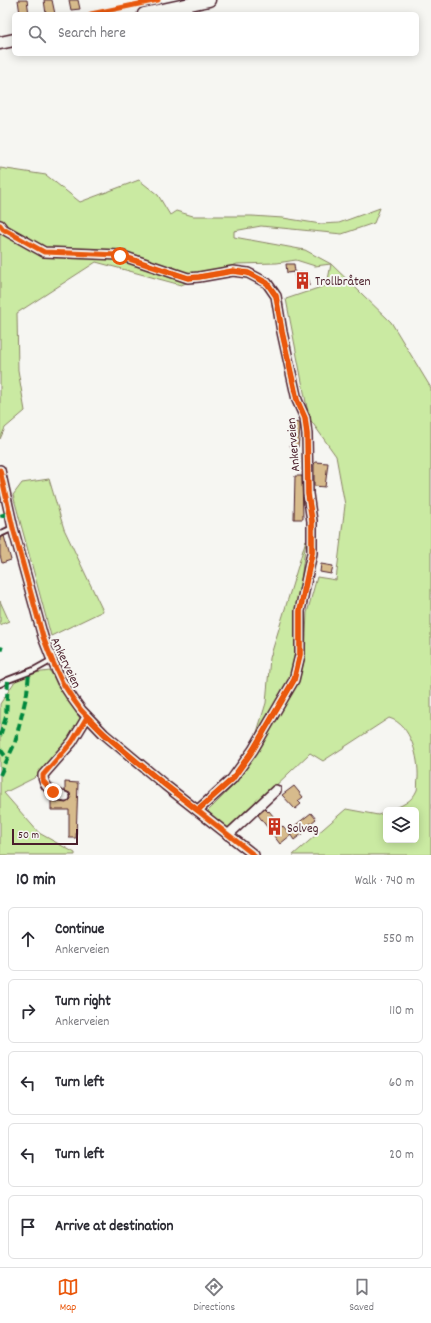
<!DOCTYPE html>
<html lang="en">
<head>
<meta charset="utf-8">
<style>
	body { margin:0; font-family:Dekko,sans-serif; background:#f7f7f7; color:#2b2b33 }
	.controls { position:absolute; right:12px; bottom:12px; display:grid; overflow:hidden; border-radius:6px; box-shadow:0 2px 10px #0003 }
	.controls button { width:36px; height:36px; display:grid; place-items:center; padding:0; border:0; border-bottom:1px solid #e1e1e2; background:#fff; color:#2b2b33; font:20px sans-serif }
	.scale { position:absolute; left:12px; bottom:10px; width:66px; box-sizing:border-box; padding-left:4px; border:2px solid #4a1f2b; border-top:0; font-size:11px; line-height:14px; white-space:nowrap; color:#4a1f2b; -webkit-text-stroke:3px #f6f6f2; paint-order:stroke }
	.stop { position:absolute; width:12px; height:12px; margin:-9px; border:3px solid #ea580c; border-radius:50%; background:#fff }
	.stop.end { background:#ea580c; border-color:#fff; box-shadow:0 1px 4px #0008 }
	.list { margin:0; padding:0; list-style:none }
	h2 { display:flex; justify-content:space-between; align-items:center; height:52px; margin:0; padding:0 16px; font-size:17px }
	h2 small { font-size:13px; font-weight:400; color:#7c7c81 }
	.list li { display:grid; grid-template-columns:26px 1fr auto; gap:12px; align-items:center; box-sizing:border-box; height:64px; margin:0 8px 8px; padding:0 8px; border:1px solid #e1e1e2; border-radius:6px }
	.list b { display:block; font-size:15px; white-space:nowrap }
	.list p { margin:0; font-size:13px; white-space:nowrap; color:#7c7c81 }
	.list em { font-size:13px; font-style:normal; color:#7c7c81 }
	.icon { flex:none; width:22px; height:22px; fill:none; stroke:currentColor; stroke-width:2; stroke-linecap:round; stroke-linejoin:round }
	.map { position:relative; flex:none; width:431px; height:855px; overflow:hidden }
	.search { position:absolute; background:#fff; box-shadow:0 2px 10px #0003; left:12px; right:12px; top:12px; height:44px; display:flex; align-items:center; gap:10px; box-sizing:border-box; padding:0 14px; border-radius:6px; color:#7c7c81; font-size:15px }
	.sheet { height:412px; background:#fff }
	nav { display:flex; justify-content:space-around; align-items:center; box-sizing:border-box; height:56px; border-top:1px solid #e1e1e2; background:#fff; font-size:11px; color:#7c7c81 }
	nav a { display:grid; justify-items:center; gap:2px }
	nav .on { color:#ea580c }
	.map>svg:first-child { display:block }
	.green { fill:#caeaa2; stroke:#8a8466 }
	.building { fill:#d7bb8c; stroke:#4a1f2b }
	.lines { fill:none; stroke-linecap:round; stroke-linejoin:round }
	.lane-casing { stroke:#4a1f2b; stroke-width:8 }
	.street-casing { stroke:#4a1f2b; stroke-width:12 }
	.secondary-casing { stroke:#4a1f2b; stroke-width:15 }
	.lane { stroke:#f6f6f2; stroke-width:4.5 }
	.street { stroke:#f6f6f2; stroke-width:9 }
	.secondary { stroke:#f6f6f2; stroke-width:12 }
	.quiet { stroke:#00873e; stroke-width:4; stroke-dasharray:8 4; stroke-linecap:butt }
	.cycleway-casing { stroke:#f6f6f2; stroke-width:8 }
	.cycleway { stroke:#e8590c; stroke-width:5 }
	.route { stroke:#ea580c; stroke-width:5 }
	.labels { text-anchor:middle; stroke-width:4; stroke-linejoin:round; paint-order:stroke }
	.poi-label { font-size:13px; fill:#4a1f2b; stroke:#f6f6f2; text-anchor:start }
	.street-label { font-size:13px; fill:#4a1f2b; stroke:#f6f6f2 }
</style>
</head>
<body>
<div class="map">
<svg width="431" height="855" viewBox="0 0 431 855">
	<rect width="100%" height="100%" fill="#f6f6f2"/>
	<filter id="ink" filterUnits="userSpaceOnUse"><feTurbulence type="fractalNoise" baseFrequency=".025" numOctaves="2"/><feDisplacementMap in="SourceGraphic" scale="8" xChannelSelector="R" yChannelSelector="G"/><feConvolveMatrix kernelMatrix="1 2 1 2 8 2 1 2 1" color-interpolation-filters="sRGB"/></filter>
	<g filter="url(#ink)">
		<g class="green">
			<path d="M0,168L46,175L80,202L139,180L158,195L170,215L176,211L193,216H252L283,218L321,224L339,223L380,208L374,223L342,234L261,226L234,231V237L305,250L331,264L391,322L431,388V855H293L346,809L378,815L386,812V840H416V810H390C401,806 412,802 417,790C418,787 417,781 418,778C419,758 411,724 389,718L323,761L310,753L228,831L208,811L235,784L251,760L298,683L305,657L307,613L317,577L336,580L345,505L336,456L309,418L286,299L327,285L331,264L315,266L296,260L277,263L237,264L181,285L96,262L17,313L18,370L25,411L5,428L0,439Z"/>
			<path d="M49,479L64,529L103,611L51,636L13,495L22,483Z"/>
			<path d="M306,540L297,612L296,656L290,679L254,742L266,703L270,658Z"/>
			<path d="M0,601L9,621L0,625Z"/>
			<path d="M50,671L81,720L68,744L34,778L4,793L39,833L75,853V855H0V704L19,675Z"/>
		</g>
		<g class="building">
			<path d="M18,0H27L29,14H20Z"/>
			<path d="M44,0H52L55,14H46Z"/>
			<path d="M69,0H78L80,9L71,10Z"/>
			<path d="M286,264H294L295,272L287,273Z"/>
			<path d="M307,272L310,285L296,288L294,274Z"/>
			<path d="M293,422L300,423V430L298,447L290,446Z"/>
			<path d="M315,462L328,463L325,487L314,486V465Z"/>
			<path d="M295,476H302L303,519H294Z"/>
			<path d="M4,536L11,560L2,563L0,555V538Z"/>
			<path d="M321,564L333,566L331,574L320,572Z"/>
			<path d="M65,782L78,783L76,838H69V810H51V801L66,803L71,799L70,793L65,791Z"/>
			<path d="M294,786L303,797L298,801L301,804L295,809L282,795Z"/>
			<path d="M265,809L268,812L269,811L282,827L283,826L291,835L280,844L258,815Z"/>
			<path d="M311,813L316,819L301,831L303,833L294,840L288,831Z"/>
		</g>
		<g class="lines">
			<defs>
				<g id="lane">
					<path d="M0,534L13,528"/>
					<path d="M0,684L8,680L34,670L52,660"/>
				</g>
				<g id="street">
					<path d="M0,225L3,229L44,252L120,255L188,278L199,277L233,271L248,273L267,283L276,296L282,332L297,400L305,418L307,434L308,494L312,521V553L300,611V655L294,680L253,750L232,779L198,810"/>
					<path d="M0,470L13,528L43,637L52,660L62,682L73,699L81,710L104,734L165,785L254,855"/>
					<path d="M65,797C54,794 43,787 43,775L72,742L87,717"/>
					<path d="M228,835L276,790"/>
				</g>
				<g id="secondary">
					<path d="M144,14L209,0"/>
					<path d="M0,43L14,40"/>
				</g>
			</defs>
			<use href="#lane" class="lane-casing"/>
			<use href="#street" class="street-casing"/>
			<use href="#secondary" class="secondary-casing"/>
			<use href="#lane" class="lane"/>
			<use href="#street" class="street"/>
			<use href="#secondary" class="secondary"/>
			<g class="quiet">
				<path d="M0,516L10,513"/>
				<path d="M0,648L3,649"/>
				<path d="M0,736L6,717L8,680"/>
				<path d="M0,749L8,760"/>
				<path d="M0,775L15,743L27,693L29,673"/>
			</g>
			<defs>
				<g id="cycleway">
					<path d="M91,14L158,0"/>
					<path d="M0,225L3,229L44,252L120,255L188,278L199,277L233,271L248,273L267,283L276,296L282,332L297,400L305,418L307,434L308,494L312,521V553L300,611V655L294,680L253,750L232,779L198,810"/>
					<path d="M0,470L13,528L43,637L52,660L62,682L73,699L81,710L104,734L165,785L254,855"/>
				</g>
			</defs>
			<use href="#cycleway" class="cycleway-casing"/>
			<use href="#cycleway" class="cycleway"/>
		</g>
	</g>
	<g class="lines" filter="url(#ink)">
		<path class="route" d="M53,792L43,781V775L72,742L87,717C121,751 160,781 198,810L232,780L253,750L294,680L300,654V611L312,553V521L308,494L307,434L305,418L297,400L282,332L276,296L267,283L248,273L233,271L199,277L188,278L120,256"/>
	</g>
	<defs>
		<symbol id="building-bare" viewBox="-9 -9 18 18"><path d="M-4-6H4V6H1V3H-1V6H-4ZM-2.5-4.3h1.7v1.8h-1.7ZM.8-4.3h1.7v1.8H.8ZM-2.5-1h1.7V.8h-1.7ZM.8-1h1.7V.8H.8Z" fill="#c8321e" stroke="#f6f6f2" stroke-width="2.5" paint-order="stroke"/></symbol>
	</defs>
	<g fill-rule="evenodd">
		<use href="#building-bare" x="290" y="268" width="25" height="25"/>
		<use href="#building-bare" x="262" y="814" width="25" height="25"/>
	</g>
	<g class="labels">
		<g class="poi-label">
			<text x="315" y="285">Trollbråten</text>
			<text x="287" y="832">Solveg</text>
		</g>
		<g class="street-label">
			<text transform="translate(292 445) rotate(-95)" y="5">Ankerveien</text>
			<text transform="translate(67 662) rotate(65)" y="5">Ankerveien</text>
		</g>
	</g>
</svg>
<div class="controls">
<button><svg class="icon" aria-label="layers" viewBox="0 0 24 24"><path d="M12 4l9 5-9 5-9-5zM3 14l9 5 9-5"/></svg></button>
</div>
<div class="scale">50 m</div>
<div class="stop" style="left:120px;top:256px"></div>
<div class="stop end" style="left:53px;top:792px"></div>
<div class="search"><svg class="icon" aria-label="search" viewBox="0 0 24 24"><circle cx="10" cy="10" r="6"/><path d="M15 15l6 6"/></svg>Search here</div>
</div>
<section class="sheet">
<h2>10 min<small>Walk · 740 m</small></h2>
<ul class="list">
<li><svg class="icon" aria-label="ahead" viewBox="0 0 24 24"><path d="M12 20V5M6 11l6-6 6 6"/></svg><div><b>Continue</b><p>Ankerveien</p></div><em>550 m</em></li>
<li><svg class="icon" aria-label="right" viewBox="0 0 24 24"><path d="M7 20v-9h11M14 6l5 5-5 5"/></svg><div><b>Turn right</b><p>Ankerveien</p></div><em>110 m</em></li>
<li><svg class="icon" aria-label="left" viewBox="0 0 24 24"><path d="M17 20v-9H6M10 6l-5 5 5 5"/></svg><div><b>Turn left</b></div><em>60 m</em></li>
<li><svg class="icon" aria-label="left" viewBox="0 0 24 24"><path d="M17 20v-9H6M10 6l-5 5 5 5"/></svg><div><b>Turn left</b></div><em>20 m</em></li>
<li><svg class="icon" aria-label="arrive" viewBox="0 0 24 24"><path d="M6 21V4h12l-3 4 3 4H6"/></svg><div><b>Arrive at destination</b></div></li>
</ul>
</section>
<nav>
<a class="on"><svg class="icon" aria-label="map" viewBox="0 0 24 24"><path d="M3 6l6-2 6 2 6-2v14l-6 2-6-2-6 2zM9 4v14M15 6v14"/></svg>Map</a>
<a><svg class="icon" aria-label="directions" viewBox="0 0 24 24"><path d="M12 3l9 9-9 9-9-9zM9 14v-3h6M13 9l2 2-2 2"/></svg>Directions</a>
<a><svg class="icon" aria-label="saved" viewBox="0 0 24 24"><path d="M7 4h10v16l-5-4-5 4z"/></svg>Saved</a>
</nav>
</body>
</html>
